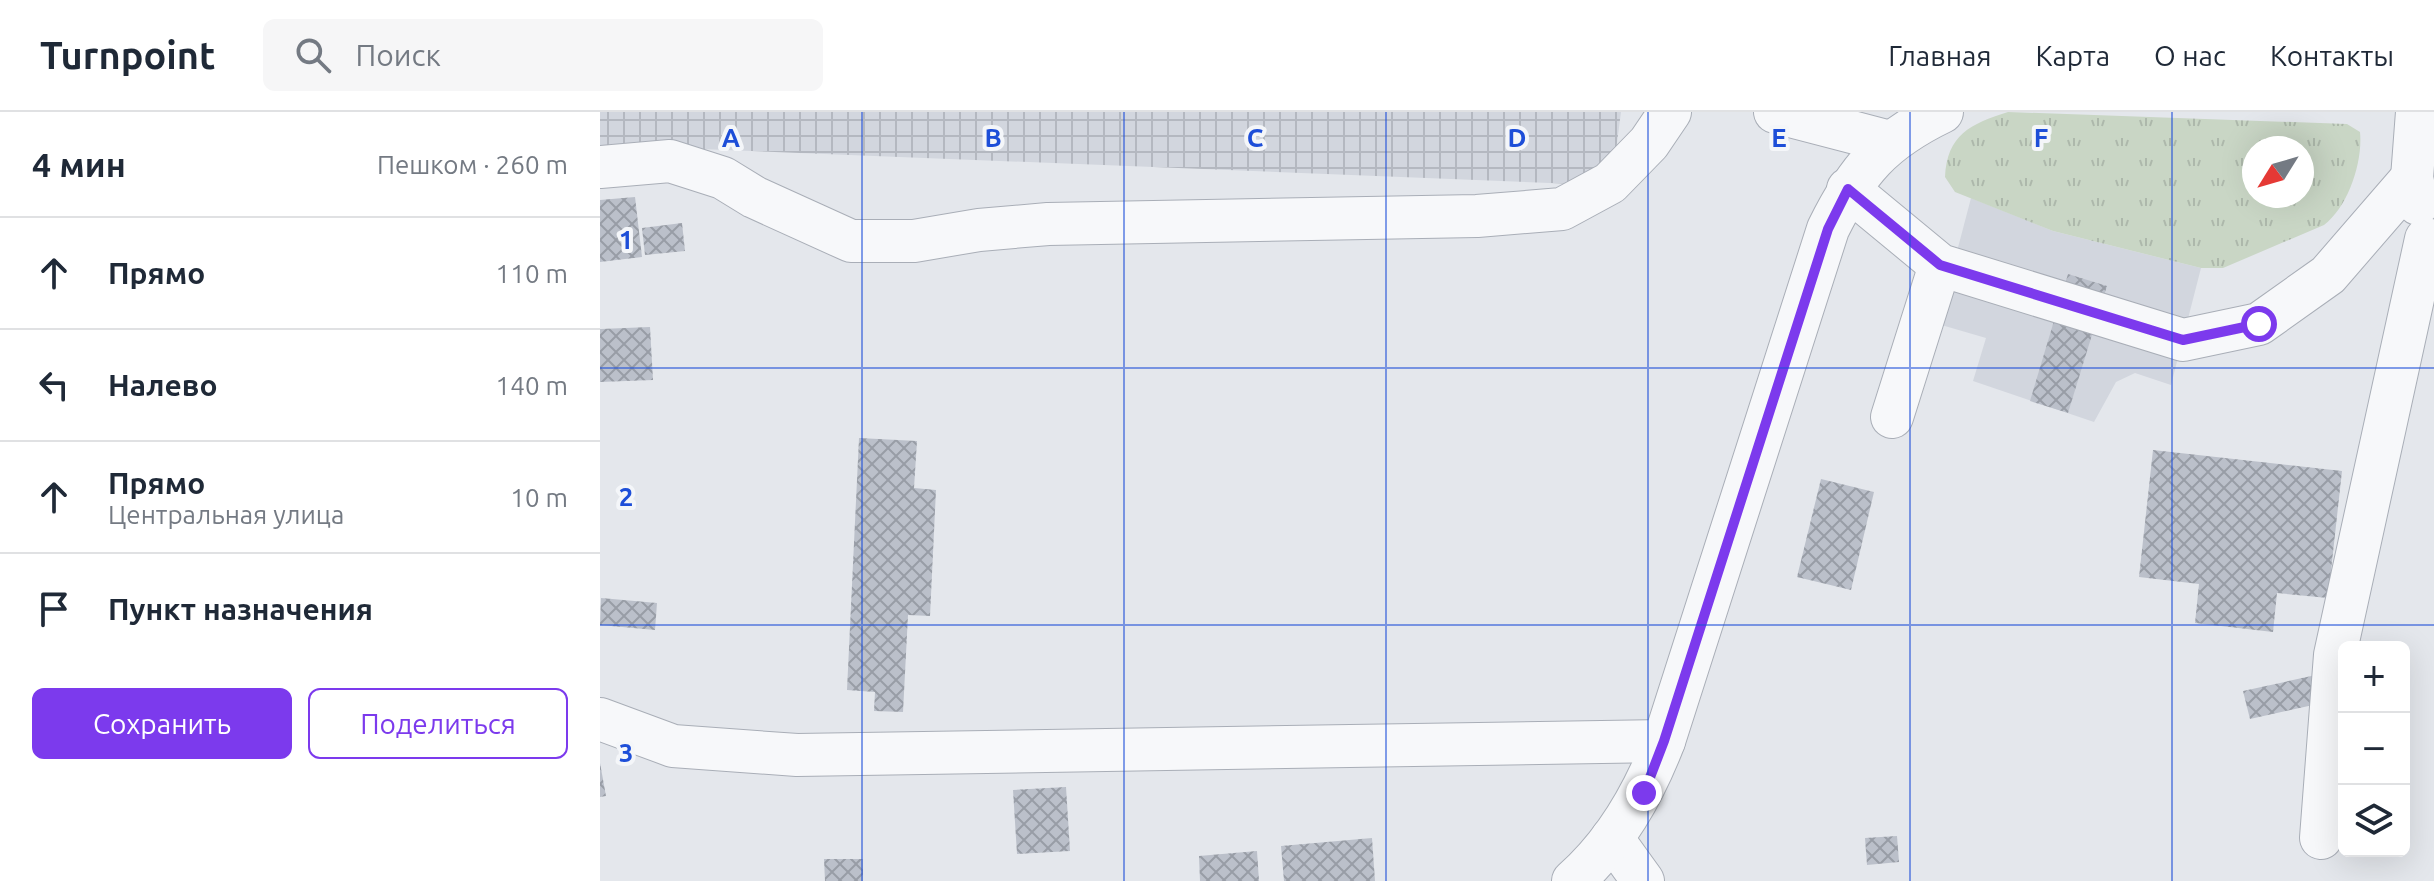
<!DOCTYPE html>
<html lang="ru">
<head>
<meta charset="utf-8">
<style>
	body { margin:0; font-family:Ubuntu,sans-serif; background:#f6f6f7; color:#1f2937 }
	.controls { position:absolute; right:24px; bottom:24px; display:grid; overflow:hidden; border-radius:12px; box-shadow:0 8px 32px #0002 }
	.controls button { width:72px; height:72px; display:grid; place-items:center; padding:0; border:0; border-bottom:2px solid #e0e1e3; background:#fff; color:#1f2937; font:40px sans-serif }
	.compass { position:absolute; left:1642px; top:24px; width:72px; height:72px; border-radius:50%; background:#fff; box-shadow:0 8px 32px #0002; rotate:233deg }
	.stop { position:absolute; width:24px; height:24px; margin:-18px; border:6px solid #7c3aed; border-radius:50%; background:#fff }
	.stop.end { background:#7c3aed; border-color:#fff; box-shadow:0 2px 8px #0008 }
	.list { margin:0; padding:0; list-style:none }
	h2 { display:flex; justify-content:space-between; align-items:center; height:104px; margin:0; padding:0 32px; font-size:34px }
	h2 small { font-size:26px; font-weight:400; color:#747a83 }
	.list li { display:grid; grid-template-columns:52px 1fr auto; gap:24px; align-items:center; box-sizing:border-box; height:112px; padding:0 32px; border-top:2px solid #e0e1e3 }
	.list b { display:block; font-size:30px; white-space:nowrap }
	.list p { margin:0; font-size:26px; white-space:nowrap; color:#747a83 }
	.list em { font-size:26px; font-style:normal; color:#747a83 }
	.actions { display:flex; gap:16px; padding:24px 32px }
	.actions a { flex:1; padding:18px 0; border:2px solid #7c3aed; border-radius:12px; text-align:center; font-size:28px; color:#7c3aed }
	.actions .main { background:#7c3aed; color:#fff }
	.icon { flex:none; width:44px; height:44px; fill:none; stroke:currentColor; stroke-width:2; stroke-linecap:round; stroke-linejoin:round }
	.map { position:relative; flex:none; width:1834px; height:769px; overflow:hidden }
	header { display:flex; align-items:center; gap:48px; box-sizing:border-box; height:112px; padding:0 40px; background:#fff; border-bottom:2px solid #e0e1e3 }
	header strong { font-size:38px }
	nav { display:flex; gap:44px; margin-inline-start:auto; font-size:28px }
	.search { width:560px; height:72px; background:#f6f6f7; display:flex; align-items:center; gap:20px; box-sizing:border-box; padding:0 28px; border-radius:12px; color:#747a83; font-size:30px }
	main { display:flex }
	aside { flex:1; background:#fff }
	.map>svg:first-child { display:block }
	.built { fill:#d2d6de }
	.industrial { fill:url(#industrial-grid) }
	.grass { fill:url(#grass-tufts); fill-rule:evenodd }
	.building { fill:url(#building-cross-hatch) }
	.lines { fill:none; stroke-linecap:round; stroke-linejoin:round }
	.minor-casing { stroke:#a9aeb7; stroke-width:44 }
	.minor { stroke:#f7f8fa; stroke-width:42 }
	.route { stroke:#7c3aed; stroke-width:10 }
	.grid { fill:none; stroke:#1d4ed8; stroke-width:2; stroke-opacity:0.55 }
	.grid-label { font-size:26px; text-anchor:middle; font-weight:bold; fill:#1d4ed8; stroke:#f4f6f9; stroke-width:8; stroke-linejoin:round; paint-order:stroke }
</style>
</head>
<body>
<header>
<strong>Turnpoint</strong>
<div class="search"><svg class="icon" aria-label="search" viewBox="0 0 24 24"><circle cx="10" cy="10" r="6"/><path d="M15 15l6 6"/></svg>Поиск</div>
<nav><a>Главная</a><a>Карта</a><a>О нас</a><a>Контакты</a></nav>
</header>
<main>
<aside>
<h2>4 мин<small>Пешком · 260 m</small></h2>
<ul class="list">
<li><svg class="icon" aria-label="ahead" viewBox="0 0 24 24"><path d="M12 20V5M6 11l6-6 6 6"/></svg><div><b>Прямо</b></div><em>110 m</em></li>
<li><svg class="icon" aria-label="left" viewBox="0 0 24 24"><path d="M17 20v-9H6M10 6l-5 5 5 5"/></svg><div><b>Налево</b></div><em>140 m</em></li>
<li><svg class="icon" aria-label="ahead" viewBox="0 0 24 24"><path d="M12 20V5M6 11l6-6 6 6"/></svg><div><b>Прямо</b><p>Центральная улица</p></div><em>10 m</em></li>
<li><svg class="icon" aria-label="arrive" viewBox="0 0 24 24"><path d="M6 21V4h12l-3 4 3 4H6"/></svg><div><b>Пункт назначения</b></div></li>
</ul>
<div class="actions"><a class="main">Сохранить</a><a>Поделиться</a></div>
</aside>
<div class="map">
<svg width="1834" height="769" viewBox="0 0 1834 769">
	<defs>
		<pattern id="industrial-grid" width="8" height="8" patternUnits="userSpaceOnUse" patternTransform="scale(2)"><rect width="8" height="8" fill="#d2d6de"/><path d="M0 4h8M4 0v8" fill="none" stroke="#b4b8c0"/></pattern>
		<pattern id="grass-tufts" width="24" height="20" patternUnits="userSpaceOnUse" patternTransform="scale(2)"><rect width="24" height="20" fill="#c9d6c5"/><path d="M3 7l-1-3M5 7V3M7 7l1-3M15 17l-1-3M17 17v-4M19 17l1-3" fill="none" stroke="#adb8ab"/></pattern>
		<pattern id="building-cross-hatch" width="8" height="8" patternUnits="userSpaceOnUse" patternTransform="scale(2)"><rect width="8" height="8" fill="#bbc0ca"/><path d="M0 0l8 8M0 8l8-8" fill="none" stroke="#989da6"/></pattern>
	</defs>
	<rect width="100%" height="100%" fill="#e4e7ec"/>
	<path class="built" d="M1371,86L1453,119L1601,156L1571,273L1535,261L1516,270L1494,310L1373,269L1386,226L1338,212Z"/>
	<path class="industrial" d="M0,0H1021L1014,54L1001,73L0,33Z"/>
	<path class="grass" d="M1408,0L1747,12L1760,20C1763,50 1748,95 1724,113L1623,156H1601L1453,119L1355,80L1345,65C1347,23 1370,12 1408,0ZM1654,36H1702V84H1654Z"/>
	<g class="building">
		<path d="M35,85L42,145L0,150V88Z"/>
		<path d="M82,111L85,139L45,143L42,116Z"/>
		<path d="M1468,162L1507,174L1468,301L1430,289Z"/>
		<path d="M50,215L53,268L0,270V217Z"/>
		<path d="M259,326L317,329L314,376L336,378L330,504L308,503L303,600L274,599L275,580L247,578Z"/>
		<path d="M1553,338L1742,359L1728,486L1677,481L1673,520L1595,511L1599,472L1539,465Z"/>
		<path d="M1221,367L1274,380L1251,478L1197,465Z"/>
		<path d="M1,486L57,491L55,518L0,513Z"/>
		<path d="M1716,563L1722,591L1650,607L1643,579Z"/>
		<path d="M0,651L6,684L0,685Z"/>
		<path d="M466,675L470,739L417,742L413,678Z"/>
		<path d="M1297,724L1299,750L1267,753L1265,726Z"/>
		<path d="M772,726L775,769H684L681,734Z"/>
		<path d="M657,739L659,769H600L599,744Z"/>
		<path d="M224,747H263V769H225Z"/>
	</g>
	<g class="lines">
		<defs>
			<g id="minor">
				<path d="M1175,0L1290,30"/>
				<path d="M1817,0L1812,66L1818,92"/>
				<path d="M0,55L70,49L123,66L154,85L251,129H314L379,118L448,112L877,104L962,97L1010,71L1049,31L1070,0"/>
				<path d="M1248,77L1340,153L1583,228L1659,212L1728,163L1812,66"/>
				<path d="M1292,305L1340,153"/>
				<path d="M0,607L73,634L197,643L1064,629"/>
				<path d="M1012,726L1043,769"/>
				<path d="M1721,726L1735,543L1826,127"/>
				<path d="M973,769C1016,731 1044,681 1064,629L1228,117C1257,58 1282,29 1342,0"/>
			</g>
		</defs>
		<use href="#minor" class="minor-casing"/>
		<use href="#minor" class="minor"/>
	</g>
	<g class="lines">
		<path class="route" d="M1044,681L1064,629L1228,117L1248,77L1340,153L1583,228L1659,212"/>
	</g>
	<path class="grid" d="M262,0V769M524,0V769M786,0V769M1048,0V769M1310,0V769M1572,0V769M0,256H1834M0,513H1834"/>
	<g class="grid-label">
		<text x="131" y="35">A</text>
		<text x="393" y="35">B</text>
		<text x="655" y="35">C</text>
		<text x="917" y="35">D</text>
		<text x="1179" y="35">E</text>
		<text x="1441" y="35">F</text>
		<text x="26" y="137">1</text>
		<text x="26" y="394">2</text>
		<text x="26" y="650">3</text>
	</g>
</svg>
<div class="controls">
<button>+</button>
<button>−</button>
<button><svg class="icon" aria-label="layers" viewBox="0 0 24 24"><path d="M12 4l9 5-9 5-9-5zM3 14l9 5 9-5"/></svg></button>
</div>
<svg class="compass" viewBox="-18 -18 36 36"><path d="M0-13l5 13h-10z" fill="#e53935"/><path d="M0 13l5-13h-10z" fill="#747a83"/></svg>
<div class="stop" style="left:1659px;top:212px"></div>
<div class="stop end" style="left:1044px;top:681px"></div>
</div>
</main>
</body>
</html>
